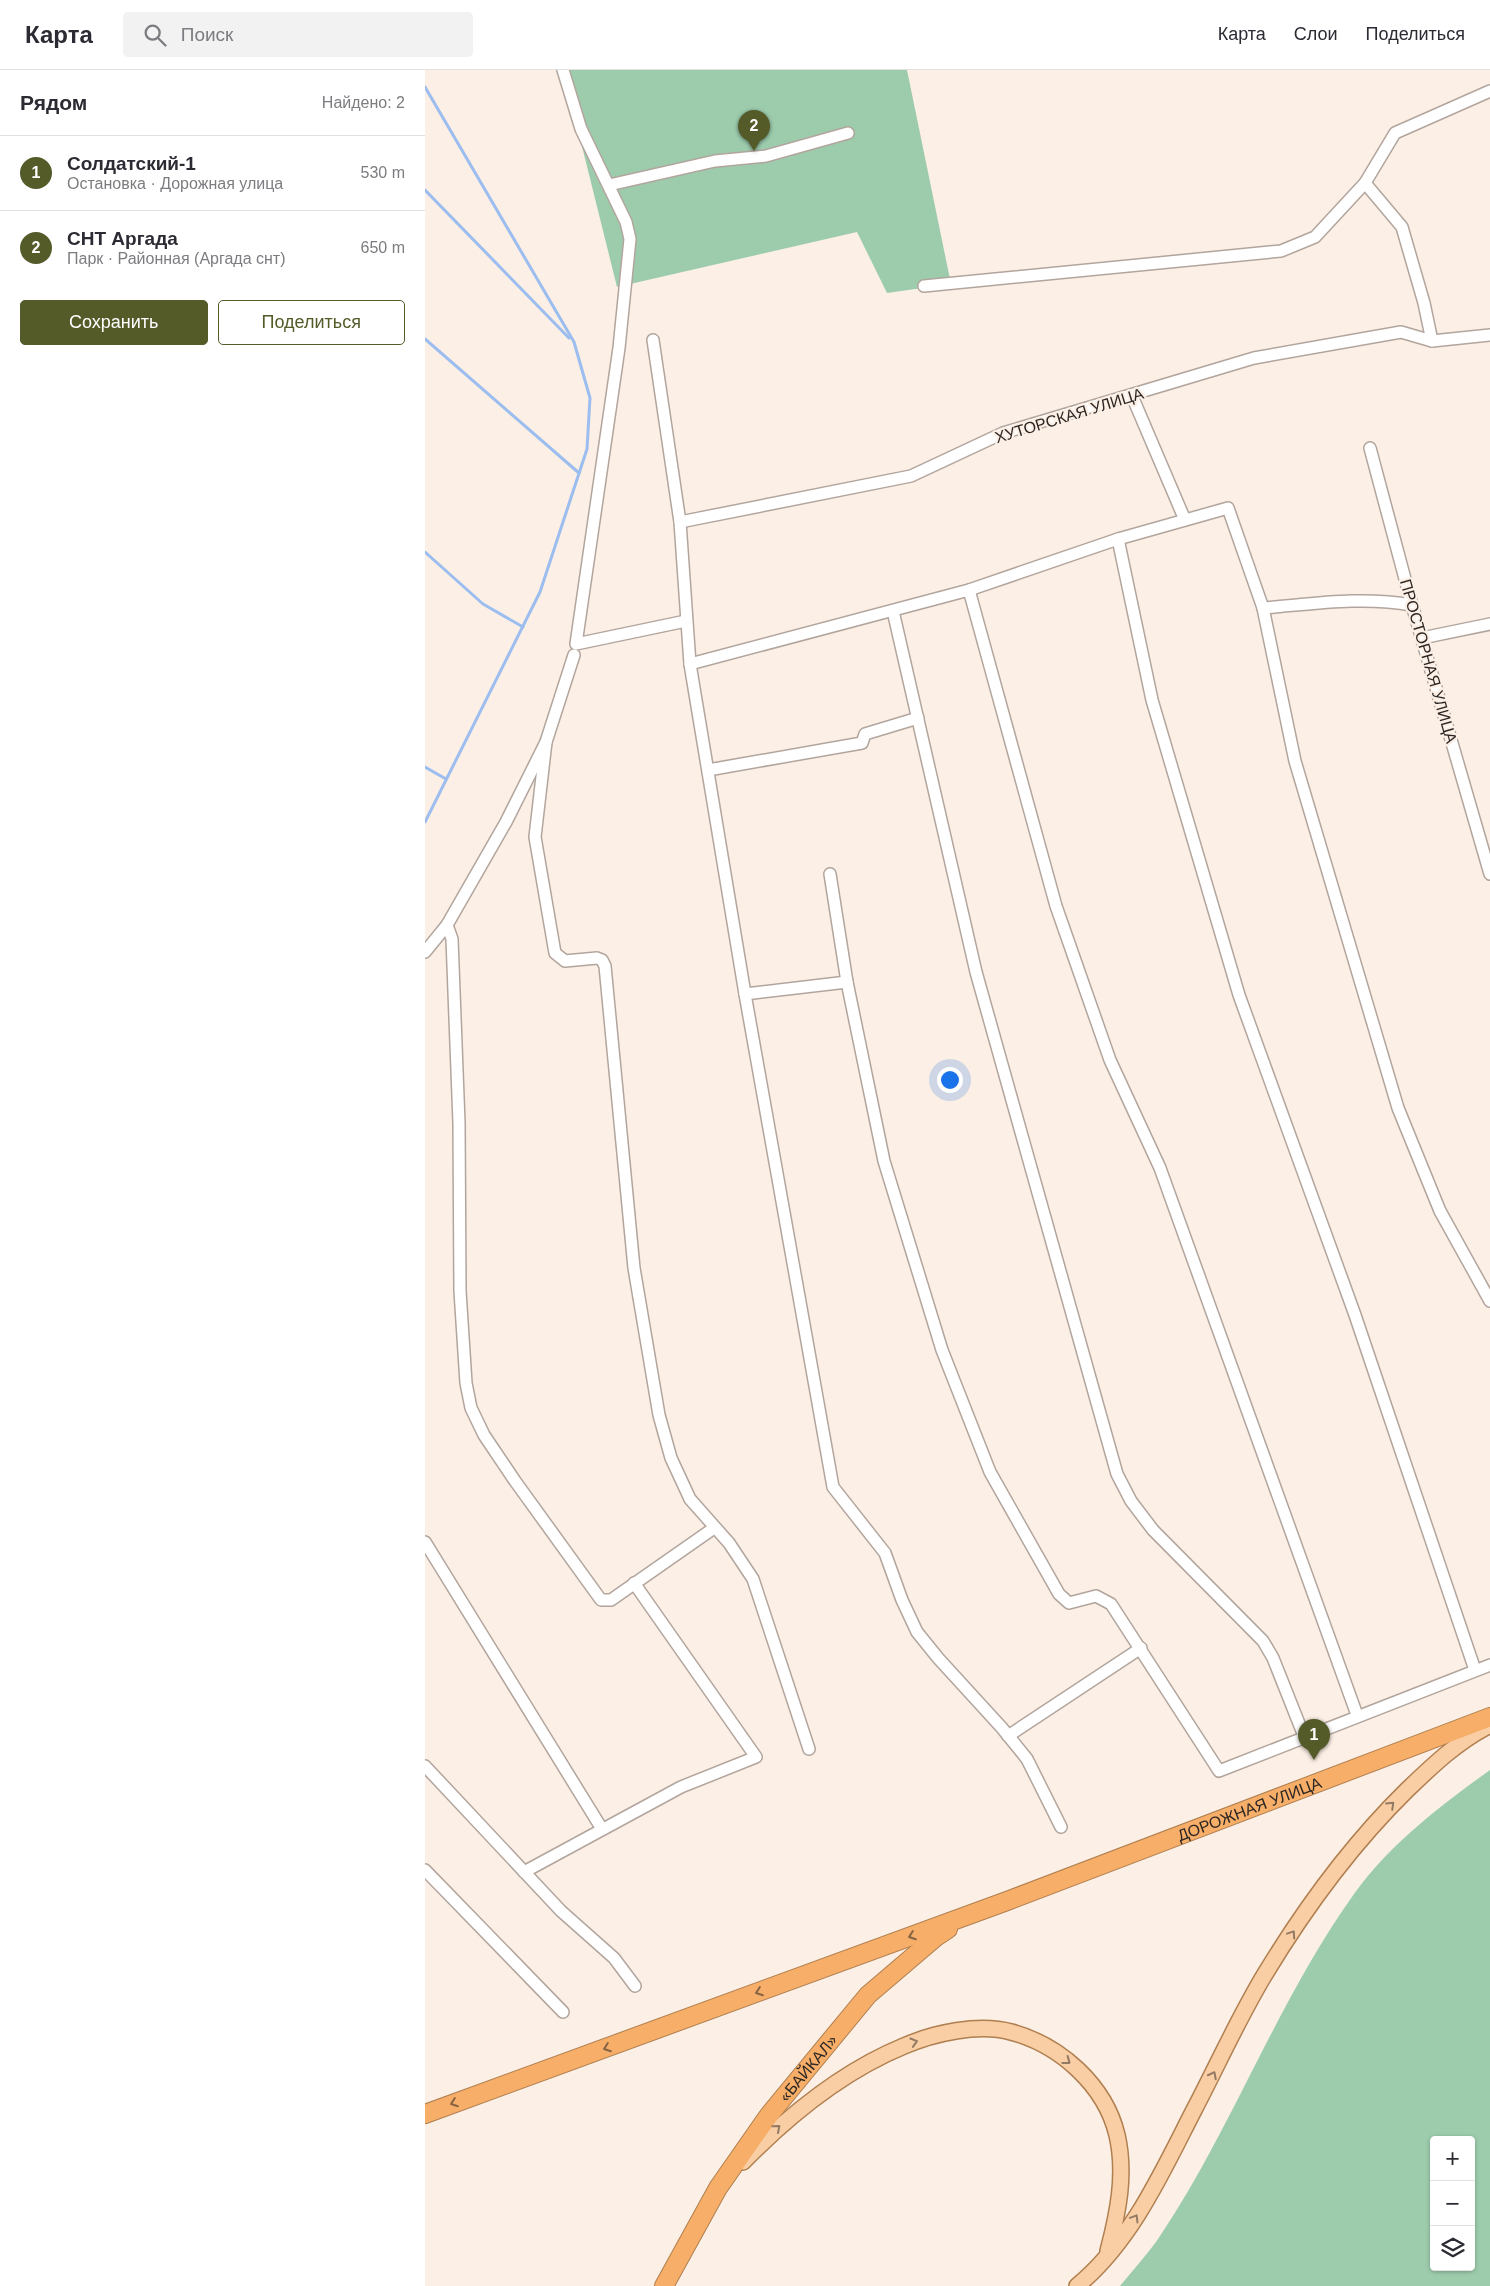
<!DOCTYPE html>
<html lang="ru">
<head>
<meta charset="utf-8">
<style>
	body { margin:0; font-family:Arial,sans-serif; background:#f2f2f3; color:#2b2b33 }
	.controls { position:absolute; right:15px; bottom:15px; display:grid; overflow:hidden; border-radius:5px; box-shadow:0 1px 4px #0004 }
	.controls button { width:45px; height:45px; display:grid; place-items:center; padding:0; border:0; border-bottom:1px solid #e1e1e2; background:#fff; color:#2b2b33; font:25px sans-serif }
	.you { position:absolute; left:524px; top:1009px; width:18px; height:18px; margin:-12px; border:4px solid #fff; border-radius:50%; background:#1a73e8; box-shadow:0 0 0 8px #1a73e833 }
	.badge { display:grid; place-items:center; width:32px; height:32px; border-radius:50%; background:#545b29; color:#fff; font-size:16px; font-weight:700 }
	.pin { position:absolute; translate:-50% -41px; filter:drop-shadow(0 1px 2px #0008) }
	.pin::after { content:''; position:absolute; top:26px; width:18px; height:15px; background:inherit; clip-path:polygon(0 0,100% 0,50% 100%) }
	.list { margin:0; padding:0; list-style:none }
	h2 { display:flex; justify-content:space-between; align-items:center; height:65px; margin:0; padding:0 20px; font-size:21px }
	h2 small { font-size:16px; font-weight:400; color:#7c7c81 }
	.list li { display:grid; grid-template-columns:32px 1fr auto; gap:15px; align-items:center; box-sizing:border-box; height:75px; padding:0 20px; border-top:1px solid #e1e1e2 }
	.list b { display:block; font-size:19px; white-space:nowrap }
	.list p { margin:0; font-size:16px; white-space:nowrap; color:#7c7c81 }
	.list em { font-size:16px; font-style:normal; color:#7c7c81 }
	.actions { display:flex; gap:10px; padding:15px 20px }
	.actions a { flex:1; padding:11px 0; border:1px solid #545b29; border-radius:5px; text-align:center; font-size:18px; color:#545b29 }
	.actions .main { background:#545b29; color:#fff }
	.icon { flex:none; width:28px; height:28px; fill:none; stroke:currentColor; stroke-width:2; stroke-linecap:round; stroke-linejoin:round }
	.map { position:relative; flex:none; width:1065px; height:2216px; overflow:hidden }
	header { display:flex; align-items:center; gap:30px; box-sizing:border-box; height:70px; padding:0 25px; background:#fff; border-bottom:1px solid #e1e1e2 }
	header strong { font-size:24px }
	nav { display:flex; gap:28px; margin-inline-start:auto; font-size:18px }
	.search { width:350px; height:45px; background:#f2f2f3; display:flex; align-items:center; gap:12px; box-sizing:border-box; padding:0 18px; border-radius:5px; color:#7c7c81; font-size:19px }
	main { display:flex }
	aside { flex:1; background:#fff }
	.map>svg:first-child { display:block }
	.green { fill:#9dccad; fill-rule:evenodd }
	.lines { fill:none; stroke-linecap:round; stroke-linejoin:round }
	.stream { stroke:#9cbdef; stroke-width:3 }
	.minor-casing { stroke:#b2a59d; stroke-width:14 }
	.major-casing { stroke:#af7f50; stroke-width:18 }
	.highway-casing { stroke:#af7f50; stroke-width:20 }
	.minor { stroke:#fff; stroke-width:11 }
	.major { stroke:#facea4; stroke-width:15 }
	.highway { stroke:#f6ae68; stroke-width:18 }
	.oneway { stroke:#937a64 }
	.oneway2 { stroke:#876443 }
	.labels { text-anchor:middle; stroke-width:4.5; stroke-linejoin:round; paint-order:stroke }
	.street-label { font-size:16px; fill:#2c2724; stroke:#fcefe5 }
</style>
</head>
<body>
<header>
<strong>Карта</strong>
<div class="search"><svg class="icon" aria-label="search" viewBox="0 0 24 24"><circle cx="10" cy="10" r="6"/><path d="M15 15l6 6"/></svg>Поиск</div>
<nav><a>Карта</a><a>Слои</a><a>Поделиться</a></nav>
</header>
<main>
<aside>
<h2>Рядом<small>Найдено: 2</small></h2>
<ul class="list">
<li><span class="badge">1</span><div><b>Солдатский-1</b><p>Остановка · Дорожная улица</p></div><em>530 m</em></li>
<li><span class="badge">2</span><div><b>СНТ Аргада</b><p>Парк · Районная (Аргада снт)</p></div><em>650 m</em></li>
</ul>
<div class="actions"><a class="main">Сохранить</a><a>Поделиться</a></div>
</aside>
<div class="map">
<svg width="1065" height="2216" viewBox="0 0 1065 2216">
	<rect width="100%" height="100%" fill="#fcefe5"/>
	<g class="green">
		<path d="M138,0H482L526,214L462,223L432,162L192,217Z"/>
		<path d="M1065,1700V2216H695C707,2201 720,2187 731,2172C806,2062 851,1933 929,1824C965,1774 1015,1736 1065,1700ZM1009,2070H1046V2197H1009Z"/>
	</g>
	<g class="lines">
		<g class="stream">
			<path d="M0,17L149,272L165,328L162,379L115,522L0,752"/>
			<path d="M0,120L144,268"/>
			<path d="M0,269L154,403"/>
			<path d="M0,482L58,534L98,557"/>
			<path d="M0,697L21,709"/>
		</g>
		<defs>
			<g id="minor">
				<path d="M138,0L156,59L201,152L205,169L194,278L151,574L261,551"/>
				<path d="M940,113L977,157L999,233L1007,271"/>
				<path d="M184,115L290,91L341,86L423,63"/>
				<path d="M499,216L856,181L890,167L940,113L970,63L1065,21"/>
				<path d="M228,270L255,452L265,594L320,924L408,1417L460,1483L477,1530L492,1562L513,1588L577,1658L602,1689L636,1757"/>
				<path d="M707,326L760,450"/>
				<path d="M945,378L987,535L1065,804"/>
				<path d="M255,452L486,406L578,363L829,288L976,262L1007,271L1065,265"/>
				<path d="M693,469L727,630L814,925L930,1245L1050,1600"/>
				<path d="M544,520L631,836L685,990L735,1098L932,1645"/>
				<path d="M838,538C888,534 937,526 987,535"/>
				<path d="M468,541L551,902L692,1404L706,1431L728,1460L838,1571L848,1588L879,1666"/>
				<path d="M997,568L1065,554"/>
				<path d="M265,594L544,520L693,469L803,438L838,538L870,691L973,1038L1015,1141L1065,1231"/>
				<path d="M121,672L110,767L130,883L140,891L172,888L177,890L180,896L209,1198L234,1345L246,1388L265,1429L304,1473L328,1509L384,1679"/>
				<path d="M283,700L437,673L440,664L493,648"/>
				<path d="M405,804L422,912L459,1091L517,1280L565,1402L634,1524L644,1533L671,1526L686,1534L794,1701L1065,1595"/>
				<path d="M22,855L27,869L34,1053L35,1221L41,1313L46,1338L59,1365L90,1411L176,1530H186L289,1458"/>
				<path d="M0,882L22,855L81,752L121,672L149,585"/>
				<path d="M320,924L422,912"/>
				<path d="M0,1472L177,1759"/>
				<path d="M583,1666L716,1578"/>
				<path d="M0,1696L136,1841L189,1888L210,1916"/>
				<path d="M0,1800L138,1942"/>
				<path d="M99,1802L256,1717L331,1687L209,1513"/>
			</g>
			<g id="major">
				<path d="M318,2092C363,2046 418,2001 479,1976C509,1963 554,1953 586,1962C635,1975 680,2015 692,2065C701,2104 693,2143 683,2181"/>
				<path d="M652,2216C707,2171 738,2100 770,2038C793,1994 814,1947 840,1904C880,1838 927,1774 982,1720C1008,1695 1033,1671 1065,1655"/>
			</g>
			<g id="highway">
				<path id="s1" d="M0,2044L582,1831L1065,1647"/>
				<path id="s2" d="M239,2216L293,2118L344,2045L443,1925L511,1867L523,1859"/>
			</g>
		</defs>
		<use href="#minor" class="minor-casing"/>
		<use href="#major" class="major-casing"/>
		<use href="#highway" class="highway-casing"/>
		<use href="#minor" class="minor"/>
		<use href="#major" class="major"/>
		<use href="#highway" class="highway"/>
	</g>
	<defs><path id="oneway-chevron" d="M-2-3.5L2.5 0L-2 3.5" fill="none" stroke-width="1.6" stroke-linecap="round" stroke-linejoin="round" transform="scale(1.25)"/></defs>
	<g class="oneway">
		<use href="#oneway-chevron" transform="translate(966 1735) rotate(-44)"/>
		<use href="#oneway-chevron" transform="translate(867 1864) rotate(-56)"/>
		<use href="#oneway-chevron" transform="translate(489 1972) rotate(-17)"/>
		<use href="#oneway-chevron" transform="translate(642 1991) rotate(37)"/>
		<use href="#oneway-chevron" transform="translate(788 2005) rotate(-63)"/>
		<use href="#oneway-chevron" transform="translate(352 2058) rotate(-41)"/>
		<use href="#oneway-chevron" transform="translate(710 2148) rotate(-59)"/>
	</g>
	<g class="oneway2">
		<use href="#oneway-chevron" transform="translate(487 1866) rotate(160)"/>
		<use href="#oneway-chevron" transform="translate(334 1922) rotate(160)"/>
		<use href="#oneway-chevron" transform="translate(182 1978) rotate(160)"/>
		<use href="#oneway-chevron" transform="translate(29 2033) rotate(160)"/>
	</g>
	<g class="labels">
		<g class="street-label">
			<text transform="translate(644 345) rotate(-17)" y="6">ХУТОРСКАЯ УЛИЦА</text>
			<text transform="translate(1004 591) rotate(74)" y="6">ПРОСТОРНАЯ УЛИЦА</text>
			<text dy="6" stroke="none"><textPath href="#s1" startOffset="879">ДОРОЖНАЯ УЛИЦА</textPath></text>
			<text dy="6" stroke="none"><textPath href="#s2" startOffset="262">«БАЙКАЛ»</textPath></text>
		</g>
	</g>
</svg>
<div class="controls">
<button>+</button>
<button>−</button>
<button><svg class="icon" aria-label="layers" viewBox="0 0 24 24"><path d="M12 4l9 5-9 5-9-5zM3 14l9 5 9-5"/></svg></button>
</div>
<div class="you"></div>
<div class="pin badge" style="left:889px;top:1690px">1</div>
<div class="pin badge" style="left:329px;top:81px">2</div>
</div>
</main>
</body>
</html>
